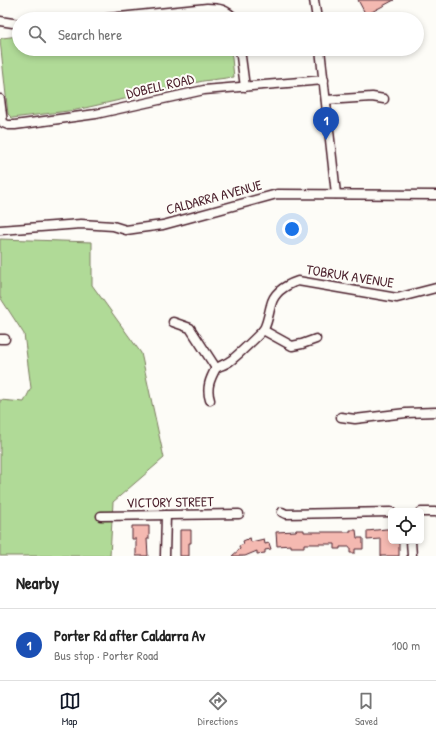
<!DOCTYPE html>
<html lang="en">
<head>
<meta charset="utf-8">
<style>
	body { margin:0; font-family:"Patrick Hand",sans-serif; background:#f6f6f6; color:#222 }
	.controls { position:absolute; right:12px; bottom:12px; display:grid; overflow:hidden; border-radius:6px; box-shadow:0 2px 6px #0003 }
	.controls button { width:36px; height:36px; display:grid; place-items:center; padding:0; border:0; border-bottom:1px solid #e0e0e0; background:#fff; color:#222; font:20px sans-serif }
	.you { position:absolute; left:292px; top:229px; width:14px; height:14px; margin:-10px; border:3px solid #fff; border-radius:50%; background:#1a73e8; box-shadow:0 0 0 6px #1a73e833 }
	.badge { display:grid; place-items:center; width:26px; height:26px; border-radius:50%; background:#111827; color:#fff; font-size:13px; font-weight:700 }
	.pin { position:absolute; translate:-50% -33px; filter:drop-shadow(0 1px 2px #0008) }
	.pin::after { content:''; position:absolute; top:21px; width:14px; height:12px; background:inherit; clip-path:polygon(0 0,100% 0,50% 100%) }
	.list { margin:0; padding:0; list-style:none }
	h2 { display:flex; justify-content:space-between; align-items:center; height:52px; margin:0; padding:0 16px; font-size:17px }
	h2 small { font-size:13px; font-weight:400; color:#767676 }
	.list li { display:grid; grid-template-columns:26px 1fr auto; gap:12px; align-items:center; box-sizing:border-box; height:72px; padding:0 16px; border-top:1px solid #e0e0e0 }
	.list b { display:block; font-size:15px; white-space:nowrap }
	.list p { margin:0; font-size:13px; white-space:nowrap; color:#767676 }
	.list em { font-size:13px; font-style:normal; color:#767676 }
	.icon { flex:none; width:22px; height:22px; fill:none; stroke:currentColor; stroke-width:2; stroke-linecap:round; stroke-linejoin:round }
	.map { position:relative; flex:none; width:436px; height:556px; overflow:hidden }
	.search { position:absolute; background:#fff; box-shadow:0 2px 6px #0003; left:12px; right:12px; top:12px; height:44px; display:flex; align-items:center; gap:10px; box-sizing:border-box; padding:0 14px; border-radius:22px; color:#767676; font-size:15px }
	.sheet { height:124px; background:#fff }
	nav { display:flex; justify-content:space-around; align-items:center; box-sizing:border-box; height:56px; border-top:1px solid #e0e0e0; background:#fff; font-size:11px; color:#767676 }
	nav a { display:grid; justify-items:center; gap:2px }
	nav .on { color:#111827 }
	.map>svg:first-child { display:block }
	.green { fill:#b0da97; stroke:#7d7c61 }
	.building { fill:#f4b9b1; stroke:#4a1f2b }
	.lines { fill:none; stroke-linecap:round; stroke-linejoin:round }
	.minor-casing { stroke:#4a1f2b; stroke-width:11 }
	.minor { stroke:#fdfcf7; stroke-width:8 }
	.labels { text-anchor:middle; stroke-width:4; stroke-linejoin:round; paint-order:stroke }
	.street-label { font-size:14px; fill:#4a1f2b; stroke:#fdfcf7 }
</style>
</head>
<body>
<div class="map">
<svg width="436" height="556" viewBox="0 0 436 556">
	<rect width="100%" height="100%" fill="#fdfcf7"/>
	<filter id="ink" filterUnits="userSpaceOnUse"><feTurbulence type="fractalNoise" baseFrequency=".025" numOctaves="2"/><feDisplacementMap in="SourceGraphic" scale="8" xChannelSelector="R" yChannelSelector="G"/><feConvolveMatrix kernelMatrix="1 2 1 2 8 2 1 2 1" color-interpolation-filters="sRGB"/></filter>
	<g filter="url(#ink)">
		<g class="green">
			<path d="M214,13L222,19H165Z"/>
			<path d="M19,36V49H231L234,77L203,81L76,110L12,118L8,114L0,40L2,38Z"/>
			<path d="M0,239L92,242V285L141,353L164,458L113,502L110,556H0V400L24,402L31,388L24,334L0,297Z"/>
		</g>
		<g class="building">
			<path d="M358,0H394L366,15Z"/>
			<path d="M132,526H149V539H147L148,556H136V539H132Z"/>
			<path d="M386,529H391V541H399V556H381V539L367,540V531Z"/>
			<path d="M180,530H191V543H189V556H180Z"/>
			<path d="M296,530H304V532H350V530H356L357,538H363V549H355V553H350V547H340V549H335V544H304V547H291V545L277,546L276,532L296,531Z"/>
			<path d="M250,538L251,542L264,539L265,544L269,543L271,549L265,550V553L257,554V551L245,556H232L240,549L239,546L244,544L243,541Z"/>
		</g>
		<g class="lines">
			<defs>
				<g id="minor">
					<path d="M314,0L317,19"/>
					<path d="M100,19L207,8C219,8 226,9 235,19"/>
					<path d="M0,21L19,24"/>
					<path d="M240,49L245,87"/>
					<path d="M320,49L336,194"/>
					<path d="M0,99L3,123L8,125H15L96,114L204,90L324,80"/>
					<path d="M326,100L372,97L384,99"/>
					<path d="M0,230L81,224L113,226L126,230L140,228L163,225L277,194L436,195"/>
					<path d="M173,322L190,328L216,368"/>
					<path d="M263,330L292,346L302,344L316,339"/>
					<path d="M0,339H5"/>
					<path d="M210,400C206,388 210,379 216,368C220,366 226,364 230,361C235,358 261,333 264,329C268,321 269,312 271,305C274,292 286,285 298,281L397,298L436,288"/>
					<path d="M341,417L355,419L406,413L436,412"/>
					<path d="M282,512L286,514L391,512"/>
					<path d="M421,512H436"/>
					<path d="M101,516L239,514"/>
					<path d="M411,541L412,556"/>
					<path d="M165,556L166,515"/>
				</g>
			</defs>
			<use href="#minor" class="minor-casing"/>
			<use href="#minor" class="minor"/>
		</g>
	</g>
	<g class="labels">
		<g class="street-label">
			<text transform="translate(160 86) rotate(-13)" y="5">DOBELL ROAD</text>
			<text transform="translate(214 197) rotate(-15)" y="5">CALDARRA AVENUE</text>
			<text transform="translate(350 276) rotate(9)" y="5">TOBRUK AVENUE</text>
			<text transform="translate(170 502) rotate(-1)" y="5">VICTORY STREET</text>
		</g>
	</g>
</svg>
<div class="controls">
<button><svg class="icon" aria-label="locate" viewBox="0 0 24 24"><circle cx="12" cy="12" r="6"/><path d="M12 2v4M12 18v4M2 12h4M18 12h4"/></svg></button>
</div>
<div class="you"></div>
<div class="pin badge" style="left:326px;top:140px;background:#1a4fb4">1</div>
<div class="search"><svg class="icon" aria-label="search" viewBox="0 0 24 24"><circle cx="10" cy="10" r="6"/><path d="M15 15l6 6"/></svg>Search here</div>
</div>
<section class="sheet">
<h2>Nearby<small></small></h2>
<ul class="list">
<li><span class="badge" style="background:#1a4fb4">1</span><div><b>Porter Rd after Caldarra Av</b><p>Bus stop · Porter Road</p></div><em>100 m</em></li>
</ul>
</section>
<nav>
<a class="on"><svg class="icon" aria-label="map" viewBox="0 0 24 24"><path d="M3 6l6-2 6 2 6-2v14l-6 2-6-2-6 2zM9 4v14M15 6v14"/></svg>Map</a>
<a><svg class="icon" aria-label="directions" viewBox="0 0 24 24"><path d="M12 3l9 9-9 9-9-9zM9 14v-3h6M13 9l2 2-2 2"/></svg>Directions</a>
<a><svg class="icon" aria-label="saved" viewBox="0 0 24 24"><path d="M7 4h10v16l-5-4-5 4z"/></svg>Saved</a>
</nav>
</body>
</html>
